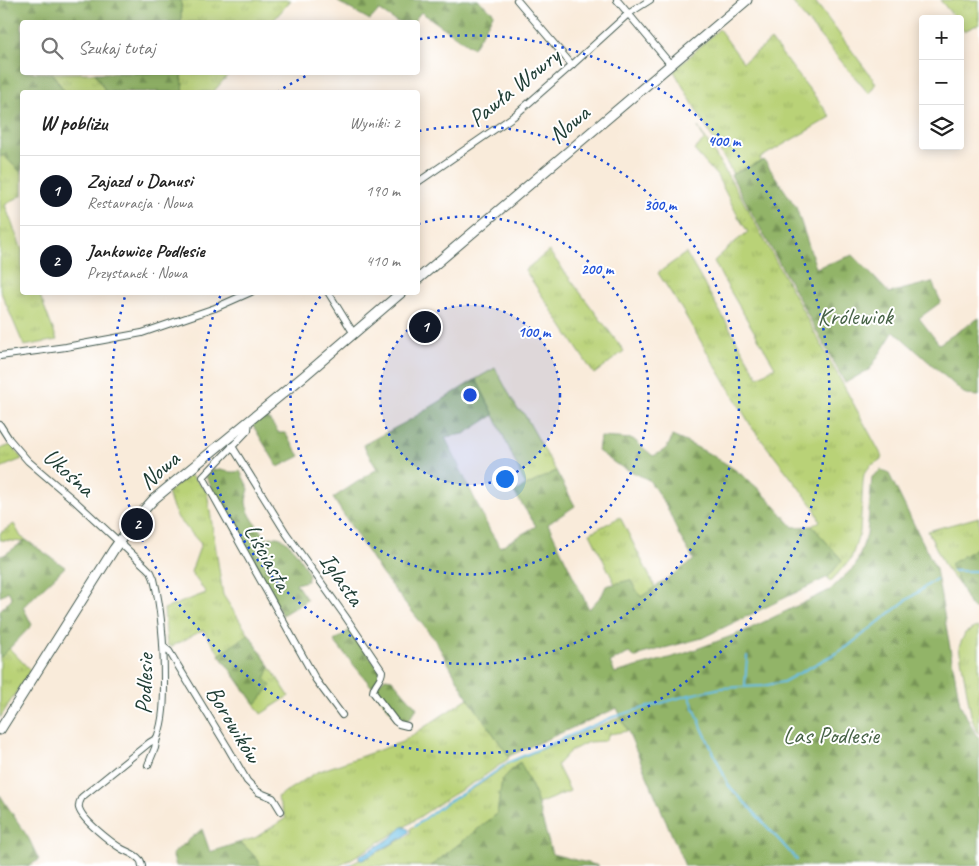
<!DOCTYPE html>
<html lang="pl">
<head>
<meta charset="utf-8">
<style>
	body { margin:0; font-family:Caveat,sans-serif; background:#f2f2f2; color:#222 }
	.controls { position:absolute; right:15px; top:15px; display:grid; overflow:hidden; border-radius:5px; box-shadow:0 2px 12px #0003 }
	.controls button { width:45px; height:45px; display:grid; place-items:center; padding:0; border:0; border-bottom:1px solid #e0e0e0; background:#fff; color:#222; font:25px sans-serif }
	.you { position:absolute; left:504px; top:478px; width:18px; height:18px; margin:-12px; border:4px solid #fff; border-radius:50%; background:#1a73e8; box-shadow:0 0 0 8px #1a73e833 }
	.badge { display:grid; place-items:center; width:32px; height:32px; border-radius:50%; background:#111827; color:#fff; font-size:16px; font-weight:700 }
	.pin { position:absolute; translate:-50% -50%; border:2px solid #fff; box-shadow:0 1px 5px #0006 }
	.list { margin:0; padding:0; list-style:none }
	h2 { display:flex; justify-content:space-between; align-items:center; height:65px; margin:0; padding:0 20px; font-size:21px }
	h2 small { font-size:16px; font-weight:400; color:#767676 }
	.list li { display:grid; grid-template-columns:32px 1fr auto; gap:15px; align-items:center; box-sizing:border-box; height:70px; padding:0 20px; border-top:1px solid #e0e0e0 }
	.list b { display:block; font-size:19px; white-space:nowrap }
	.list p { margin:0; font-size:16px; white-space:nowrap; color:#767676 }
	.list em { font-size:16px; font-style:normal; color:#767676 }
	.icon { flex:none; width:28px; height:28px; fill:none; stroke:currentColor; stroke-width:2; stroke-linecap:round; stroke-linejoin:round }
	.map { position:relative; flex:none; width:979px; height:866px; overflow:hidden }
	.search { position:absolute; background:#fff; box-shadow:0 2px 12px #0003; left:20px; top:20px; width:400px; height:55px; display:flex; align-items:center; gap:12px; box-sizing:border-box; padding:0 18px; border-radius:5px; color:#767676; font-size:19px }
	.panel { position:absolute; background:#fff; box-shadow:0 2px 12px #0003; left:20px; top:90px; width:400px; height:205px; border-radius:5px }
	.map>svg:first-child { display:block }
	.grass { fill:url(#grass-tufts); stroke:#6c8856 }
	.forest { fill:url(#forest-firs); stroke:#58784e }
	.water { fill:#69bee5; stroke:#447e8c }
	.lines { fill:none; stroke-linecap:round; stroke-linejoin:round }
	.stream { stroke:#69bee5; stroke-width:2 }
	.street-casing { stroke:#40574d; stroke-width:8 }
	.secondary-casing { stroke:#40574d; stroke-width:11 }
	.street { stroke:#fff; stroke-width:6 }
	.secondary { stroke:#fff; stroke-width:9 }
	.ring { fill:none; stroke:#1d4ed8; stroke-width:2.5; stroke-dasharray:2.5 5 }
	.labels { text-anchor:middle; stroke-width:4; stroke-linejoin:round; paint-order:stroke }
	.street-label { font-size:24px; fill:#1f3d34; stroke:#fff }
	.park-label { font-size:24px; fill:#466245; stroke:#fff }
	.centre { fill:#1d4ed8; stroke:#fff; stroke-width:2.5 }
	.ring-label { font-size:15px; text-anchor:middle; font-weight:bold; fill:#1d4ed8; stroke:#fff; stroke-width:4; stroke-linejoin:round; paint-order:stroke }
</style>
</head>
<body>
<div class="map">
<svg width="979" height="866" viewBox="0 0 979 866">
	<defs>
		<pattern id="grass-tufts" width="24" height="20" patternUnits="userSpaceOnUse" patternTransform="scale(1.25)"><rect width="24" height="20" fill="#b9d277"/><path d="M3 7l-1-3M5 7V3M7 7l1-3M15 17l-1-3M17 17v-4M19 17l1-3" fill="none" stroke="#9fb568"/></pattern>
		<pattern id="forest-firs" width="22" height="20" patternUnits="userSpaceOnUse" patternTransform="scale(1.25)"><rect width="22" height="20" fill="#92b468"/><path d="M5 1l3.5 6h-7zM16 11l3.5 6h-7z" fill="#779456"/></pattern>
	</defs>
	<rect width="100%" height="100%" fill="#fff"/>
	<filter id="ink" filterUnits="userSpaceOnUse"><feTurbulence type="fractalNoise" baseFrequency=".02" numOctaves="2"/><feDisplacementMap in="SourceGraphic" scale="10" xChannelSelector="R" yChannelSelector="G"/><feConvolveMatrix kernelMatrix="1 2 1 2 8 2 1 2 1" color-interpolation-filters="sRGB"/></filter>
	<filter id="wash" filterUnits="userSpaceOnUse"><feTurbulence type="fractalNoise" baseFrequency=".0096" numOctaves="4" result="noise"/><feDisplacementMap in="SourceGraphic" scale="20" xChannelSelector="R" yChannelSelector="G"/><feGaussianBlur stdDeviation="1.12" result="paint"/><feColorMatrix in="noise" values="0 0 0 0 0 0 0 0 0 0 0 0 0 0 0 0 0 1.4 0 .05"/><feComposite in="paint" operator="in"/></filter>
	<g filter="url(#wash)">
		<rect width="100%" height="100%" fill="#f9ebda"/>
		<g class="grass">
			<path d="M181,0H291L272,22H181Z"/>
			<path d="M791,0H814L876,83L869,94L802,15Z"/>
			<path d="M940,0H979V24L964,31L960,27V19H956Z"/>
			<path d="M719,29L743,62L762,48L771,40L831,117L760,158L761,161L733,174L674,71Z"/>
			<path d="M52,73H95L106,92H65Z"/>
			<path d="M181,73H230L213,92H184Z"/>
			<path d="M698,127L741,197L883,458L870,466L864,474L863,482L860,532L851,559L830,582L828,577L842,560L812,526L820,521L814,507L753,429L681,308L658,273L686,253L758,377L775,367L722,277L714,261L735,242L748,232L739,218L717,176L694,150L705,140Z"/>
			<path d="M3,155L22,173V195L5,205L22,250V292L39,293L57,340L24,346L0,290V157Z"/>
			<path d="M549,251L624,351L594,374L525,270Z"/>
			<path d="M495,368L518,410L523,412L556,471L526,486L494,415L476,379Z"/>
			<path d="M11,445L22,459L0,468V449Z"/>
			<path d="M190,475L207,492L223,595L289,696L261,714L203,630L171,647L167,645L164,609L206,593L191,572L201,544L177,517L167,493Z"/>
			<path d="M620,517L655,587L641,597L630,580L615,584L590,533Z"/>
			<path d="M979,517V547L950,564L960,586L945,567L928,531Z"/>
			<path d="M14,524L21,537L26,540L23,542L0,540V533Z"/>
			<path d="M979,627V734L976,731L971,715L959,647L965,633L974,628Z"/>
			<path d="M9,648L30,670L0,718V658Z"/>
			<path d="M468,698L509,756L508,759L480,779L446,799L400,830L339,866H260L258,860L241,842L255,838L286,818L277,797L317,772L402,742Z"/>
			<path d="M621,717L628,731L609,734L605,741L588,742L569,752L557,765L570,791L538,804L534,791L519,762L502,780L497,814L431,866H348L373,852L381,851L396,842L406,837L411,832L410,829L445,803L479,785L510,762Z"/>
		</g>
		<g class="forest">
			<path d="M0,0H181V22H22V72L52,73L65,92H22V173L3,155L0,157Z"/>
			<path d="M339,0H478L494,13L473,48L421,12L413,22H397L379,10L370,20L338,2Z"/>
			<path d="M95,73H181L184,92H106Z"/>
			<path d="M764,160L796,207L816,268L853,255L889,293L932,282L941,302L919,318L939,344L979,318V396L966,395L894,331L870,369L845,383L731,175Z"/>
			<path d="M476,379L494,415L464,434L445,437L490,531L500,547L536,526L514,492L556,471L575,506L548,524L589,609L602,595L606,586L630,580L641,597L694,560L679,535L667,507L649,480L616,464L598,451L600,437L633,439L653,456C664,451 669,448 672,436C701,448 729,463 753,484C767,496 780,512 793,527L812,526L842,560L828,577L702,638L642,654L636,658L629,653L610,662L615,673L683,654L745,631L830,590L856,565L867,534L872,477L881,470L888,472L936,569L960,704L976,735L979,737V866H685L628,731L617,708L509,756L468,698L435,640L381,573L333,498L377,469L363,445L408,421Z"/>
			<path d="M264,413L279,433H285L300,456L278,467L252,424Z"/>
			<path d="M213,469C224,470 231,474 240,471L249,489C248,493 246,498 246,502C247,515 259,528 267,538C272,537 278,536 283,539C293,545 304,564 309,575L307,581L296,584L307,600L282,615L206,477Z"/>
			<path d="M26,540L65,567L23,607L32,625L0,658V610L12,598L8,591L0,597V556L4,555Z"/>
			<path d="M979,547V611L970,606L950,564Z"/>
			<path d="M350,630L380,670L379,677L372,687L334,641Z"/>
			<path d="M249,634L270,667L265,679L271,686L256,704L219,655Z"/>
			<path d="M385,678L392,679L417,708L408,721L403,723C396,719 375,695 377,687C378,683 382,681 385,678Z"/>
			<path d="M520,762L534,791L552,854L599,866H431L497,814L502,780Z"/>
			<path d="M0,795L29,839L39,860L28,866H0Z"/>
			<path d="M202,829L210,852L241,842L258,860L260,866H176L172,854Z"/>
		</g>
		<path class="water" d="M403,826C406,828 409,828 409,832L405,836L363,860H360L359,858V856C372,849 394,839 401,827Z"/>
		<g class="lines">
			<g class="stream">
				<path d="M952,571H979"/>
				<path d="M745,686L747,656"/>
				<path d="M689,695L721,688L762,686L783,682L847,647L904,602L936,579"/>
				<path d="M415,826L443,805L478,784L509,762L613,717L689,695L703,730L729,786L752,810L797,860"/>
				<path d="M347,866L350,864"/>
			</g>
		</g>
	</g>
	<g filter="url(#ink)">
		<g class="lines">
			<defs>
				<g id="street">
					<path d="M517,0L572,65"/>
					<path d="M617,0L671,65"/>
					<path d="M418,182L514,116L572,65L628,14L650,0"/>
					<path d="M328,292L354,334"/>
					<path d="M0,356L66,347L142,333L215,308L251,292"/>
					<path d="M249,421L248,430L203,477L306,662L316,680L342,715"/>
					<path d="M0,425L9,439L28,461L76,502L146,567L151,572L154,579C162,612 164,646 164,680C164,700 164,719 157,738L149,743L82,797C80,801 78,804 79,808C82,820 112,843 122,849C127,852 135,854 139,859C142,861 141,863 142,866"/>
					<path d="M232,446L286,533L345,616L382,671C382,680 374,683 373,692L395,721L399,724L407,726"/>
					<path d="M164,647L169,651L228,748L247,781L258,792L273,798L281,811"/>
					<path d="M148,765L155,748L157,738"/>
				</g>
				<g id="secondary">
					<path d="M418,279L747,0"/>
					<path d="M0,730L114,549L134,521L154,499L304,376L402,292"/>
				</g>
			</defs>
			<use href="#street" class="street-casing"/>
			<use href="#secondary" class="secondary-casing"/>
			<use href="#street" class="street"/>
			<use href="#secondary" class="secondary"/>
		</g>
	</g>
	<circle cx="470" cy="395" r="90" fill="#1d4ed8" fill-opacity=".12"/>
	<g class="ring">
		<circle cx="470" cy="395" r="90"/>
		<path d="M418 224A179 179 0 1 1 322 294"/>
		<path d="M419 131A269 269 0 1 1 221 294"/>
		<path d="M277 92A359 359 0 0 1 310 74M420 39A359 359 0 1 1 126 293"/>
	</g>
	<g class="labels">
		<g class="street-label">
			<text transform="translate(514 87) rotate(-39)" y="8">Pawła Wowry</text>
			<text transform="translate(569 124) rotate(-40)" y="8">Nowa</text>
			<text transform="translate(159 470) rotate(-41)" y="8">Nowa</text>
			<text transform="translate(69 472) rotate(42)" y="8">Ukośna</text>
			<text transform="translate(268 557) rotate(61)" y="8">Liściasta</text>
			<text transform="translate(342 579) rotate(55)" y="8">Iglasta</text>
			<text transform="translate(144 684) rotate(-88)" y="8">Podlesie</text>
			<text transform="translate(234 724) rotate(59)" y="8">Borowików</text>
		</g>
		<g class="park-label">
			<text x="855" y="324">Królewiok</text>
			<text x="831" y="743">Las Podlesie</text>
		</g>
	</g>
	<circle cx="470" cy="395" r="8" class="centre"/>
	<g class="ring-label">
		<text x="724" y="146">400 m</text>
		<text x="660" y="210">300 m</text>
		<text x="597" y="274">200 m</text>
		<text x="534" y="337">100 m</text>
	</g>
</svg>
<div class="controls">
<button>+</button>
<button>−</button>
<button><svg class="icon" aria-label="layers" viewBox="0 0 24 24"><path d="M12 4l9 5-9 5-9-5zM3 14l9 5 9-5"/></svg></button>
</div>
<div class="you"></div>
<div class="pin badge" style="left:425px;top:327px">1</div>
<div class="pin badge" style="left:137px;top:524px">2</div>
<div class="search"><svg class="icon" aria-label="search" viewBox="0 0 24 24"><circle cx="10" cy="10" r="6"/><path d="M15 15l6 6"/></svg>Szukaj tutaj</div>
<section class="panel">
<h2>W pobliżu<small>Wyniki: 2</small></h2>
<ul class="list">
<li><span class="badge">1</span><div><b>Zajazd u Danusi</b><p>Restauracja · Nowa</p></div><em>190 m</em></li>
<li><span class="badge">2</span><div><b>Jankowice Podlesie</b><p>Przystanek · Nowa</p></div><em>410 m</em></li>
</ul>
</section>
</div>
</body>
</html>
